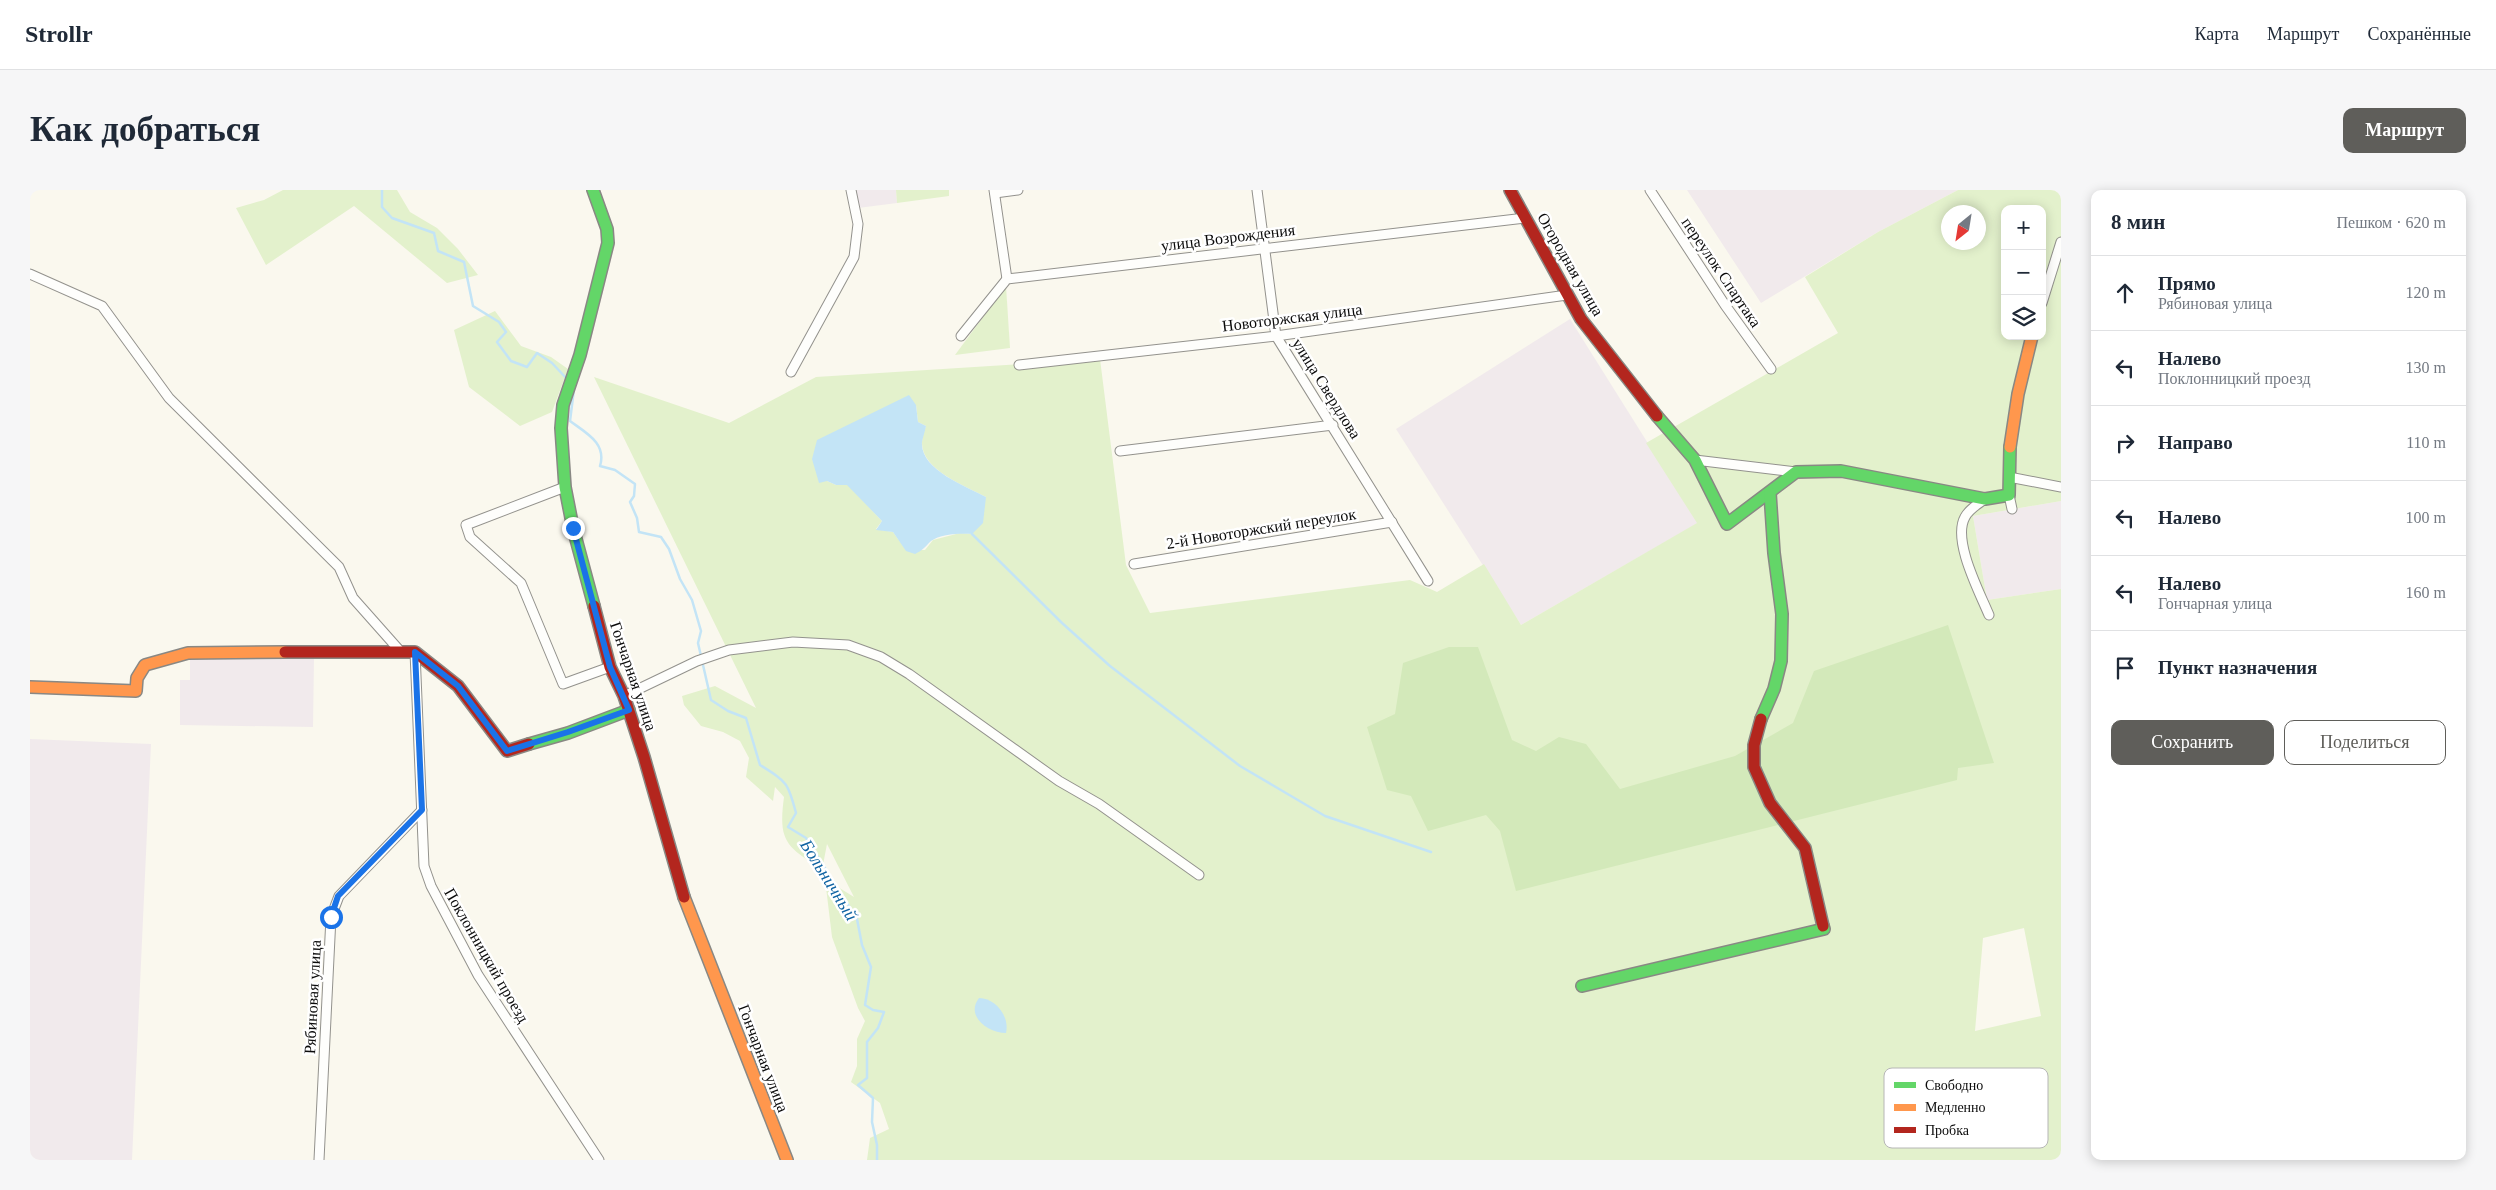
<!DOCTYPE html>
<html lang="ru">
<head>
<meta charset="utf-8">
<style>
	body { margin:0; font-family:"Times New Roman",serif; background:#f6f6f7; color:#1f2937 }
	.controls { position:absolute; right:15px; top:15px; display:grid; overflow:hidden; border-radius:10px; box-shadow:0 2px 12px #0003 }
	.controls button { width:45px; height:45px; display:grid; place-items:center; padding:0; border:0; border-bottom:1px solid #e0e1e3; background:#fff; color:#1f2937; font:25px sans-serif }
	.compass { position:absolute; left:1911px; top:15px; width:45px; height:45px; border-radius:50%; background:#fff; box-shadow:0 2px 12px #0003; rotate:210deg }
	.stop { position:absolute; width:15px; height:15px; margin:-11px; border:4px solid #1a73e8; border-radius:50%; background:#fff }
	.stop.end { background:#1a73e8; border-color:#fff; box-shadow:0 1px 5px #0008 }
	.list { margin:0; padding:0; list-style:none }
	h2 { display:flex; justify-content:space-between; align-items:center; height:65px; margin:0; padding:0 20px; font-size:21px }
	h2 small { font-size:16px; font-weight:400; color:#747a83 }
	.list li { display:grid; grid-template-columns:32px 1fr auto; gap:15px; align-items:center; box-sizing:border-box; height:75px; padding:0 20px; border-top:1px solid #e0e1e3 }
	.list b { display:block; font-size:19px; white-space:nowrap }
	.list p { margin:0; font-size:16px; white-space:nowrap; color:#747a83 }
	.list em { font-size:16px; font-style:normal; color:#747a83 }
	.actions { display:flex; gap:10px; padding:15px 20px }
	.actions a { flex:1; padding:11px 0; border:1px solid #5f5e5a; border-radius:10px; text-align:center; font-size:18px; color:#5f5e5a }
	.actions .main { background:#5f5e5a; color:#fff }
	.icon { flex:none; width:28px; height:28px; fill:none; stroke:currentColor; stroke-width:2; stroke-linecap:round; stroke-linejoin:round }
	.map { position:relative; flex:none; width:2031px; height:970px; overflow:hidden; border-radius:10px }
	header { display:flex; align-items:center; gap:30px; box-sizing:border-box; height:70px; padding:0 25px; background:#fff; border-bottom:1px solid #e0e1e3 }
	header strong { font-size:24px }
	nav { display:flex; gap:28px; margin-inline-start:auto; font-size:18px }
	.intro { display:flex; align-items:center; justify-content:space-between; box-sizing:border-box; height:120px; padding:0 30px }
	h1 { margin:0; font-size:35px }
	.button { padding:12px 22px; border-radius:10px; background:#5f5e5a; color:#fff; font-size:18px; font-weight:700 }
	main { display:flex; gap:30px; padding:0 30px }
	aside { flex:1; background:#fff; border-radius:10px; box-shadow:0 2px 12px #0003 }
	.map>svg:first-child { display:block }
	.industrial { fill:#f1eaec }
	.green { fill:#e3f1cc; fill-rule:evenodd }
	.forest { fill:#d3e9ba }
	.water { fill:#c3e4f6 }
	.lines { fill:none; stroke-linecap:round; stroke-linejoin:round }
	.stream { stroke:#c3e4f6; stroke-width:2.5 }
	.street-casing { stroke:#93928d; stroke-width:11 }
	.fast-casing { stroke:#898884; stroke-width:14 }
	.slow-casing { stroke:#898884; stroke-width:14 }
	.jam-casing { stroke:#898884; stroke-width:14 }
	.street { stroke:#fefefc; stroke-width:9 }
	.fast { stroke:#63d668; stroke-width:11 }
	.slow { stroke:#ff974d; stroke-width:11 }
	.jam { stroke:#b3261e; stroke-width:11 }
	.route { stroke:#1a73e8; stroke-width:6 }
	.labels { text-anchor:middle; stroke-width:5; stroke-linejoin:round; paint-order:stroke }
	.street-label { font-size:16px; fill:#0b0b0b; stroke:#fff }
	.water-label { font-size:18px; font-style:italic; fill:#0f63a2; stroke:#fff }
	.key { fill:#fff; stroke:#b6b6b6; stroke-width:1 }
	.key-label { font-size:14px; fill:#0b0b0b }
</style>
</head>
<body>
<header>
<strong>Strollr</strong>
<nav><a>Карта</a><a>Маршрут</a><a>Сохранённые</a></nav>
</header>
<div class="intro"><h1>Как добраться</h1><a class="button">Маршрут</a></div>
<main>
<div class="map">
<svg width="2031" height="970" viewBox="0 0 2031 970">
	<rect width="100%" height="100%" fill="#faf8ee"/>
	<g class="industrial">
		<path d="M826,0H866L867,13L828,18Z"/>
		<path d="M1657,0H1928L1848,42L1731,113Z"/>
		<path d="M1540,129L1668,333L1491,435L1366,239Z"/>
		<path d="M2031,311V399L1957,410L1943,326Z"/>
		<path d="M160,466L284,468L283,537L150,535V490H160Z"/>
		<path d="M0,549L121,554L102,970H0Z"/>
	</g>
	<g class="green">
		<path d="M253,0H367L380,22L407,38L428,59L448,85L417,93L324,16L236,75L206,18L234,10Z"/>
		<path d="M866,0H919V6L867,13Z"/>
		<path d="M1928,0H2031V311L1943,326L1957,410L2031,399V970H837L840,948L859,939L850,913L821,892L827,876V849L835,831L828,818L802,747L795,689L824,707L797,654L792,680C756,656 748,652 754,607L745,597L743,611L716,587L719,568L710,551L693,542L671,536L654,515L652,506L685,496L726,518L564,187L699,233L786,187L1070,169L1096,375L1120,423L1380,390L1407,402L1454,374L1491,435L1667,333L1616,253L1808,143L1775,87L1848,42ZM1975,19H2012V146H1975ZM1918,22H1948V52H1918ZM886,215L888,232L896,236C894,241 892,247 892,252C891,280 936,296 956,307L942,344L930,343L903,350L895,360H876L863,342L846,339L852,331L817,294L806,295L797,291ZM1994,738L2011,826L1945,841L1953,748Z"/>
		<path d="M976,96L980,158L925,165Z"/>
		<path d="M465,121L491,156L521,167L538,179L522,222L490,236L439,197L424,140Z"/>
	</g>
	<path class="forest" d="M1918,435L1964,573L1928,578L1927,590L1486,701L1470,641L1456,625L1398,641L1381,606L1357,600L1337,537L1365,524L1373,473L1419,457H1448L1482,550L1506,561L1529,547L1556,554L1590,599L1705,566L1763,533L1784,481Z"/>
	<g class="water">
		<path d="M879,205L886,215L888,232L896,236C895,241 893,247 892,252C890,280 936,296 956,307L953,333L942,344C931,343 910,344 901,351C895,357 893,360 885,364L876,361L863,342L846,340L852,331L817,295H806L797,291L789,293L782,269L787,250Z"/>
		<path d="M949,808C965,808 980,826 976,843C958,843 935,826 949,808Z"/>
	</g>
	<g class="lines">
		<g class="stream">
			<path d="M352,0V17L362,28L404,43L408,61L434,72L443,116L469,132L476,142L467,152L481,171L497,177L507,163L522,173L537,189"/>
			<path d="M544,199L540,231C556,243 577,253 570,276L585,280L605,294L604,306L600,312L607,328L609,342L631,347L639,359L650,389L662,410L671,441L668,453L681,510L698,521L716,528L730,575C757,592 758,592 766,623L758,637L776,648L827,729L832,755L841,777L835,815L843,820L854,822L848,838L837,852V888L828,895L843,908L842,932L847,955V970"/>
			<path d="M942,344L1032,433L1080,476L1210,576L1295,626L1401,662"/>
		</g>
		<defs>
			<g id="street">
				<path d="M964,0L977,89"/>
				<path d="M1227,0L1246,146L1398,391"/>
				<path d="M1620,0L1695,115L1741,179"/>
				<path d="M965,3L988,0"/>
				<path d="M0,84L72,116L139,208L309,377L323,408L370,461"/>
				<path d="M2012,113L2031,52"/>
				<path d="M931,146L977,89L1495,28"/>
				<path d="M989,175L1246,146L1537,105"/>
				<path d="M761,182L824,67L828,34L821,0"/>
				<path d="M1090,261L1303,235"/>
				<path d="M1665,270L1766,282"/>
				<path d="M1979,287L2031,297"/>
				<path d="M535,297L436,335L440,347L491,393L533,494L580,477"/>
				<path d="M1979,305L1982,319"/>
				<path d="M1955,309C1948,314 1939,319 1935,327C1922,350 1949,401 1959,425"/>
				<path d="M1104,374L1362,332"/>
				<path d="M385,462L394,676L401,696L448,785L569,970"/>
				<path d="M594,506L667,471L699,460L763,452L818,455L851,467L879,484L1029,591L1069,614L1169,685"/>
				<path d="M289,970L301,727L309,706L392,620"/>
			</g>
			<g id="fast">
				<path d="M563,0L577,39L578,53L550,165L533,215L531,238L535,297L543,338L564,416"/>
				<path d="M1627,226L1665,270L1697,334L1766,282L1811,281L1955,309L1979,305L1980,257"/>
				<path d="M1731,529L1744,499L1751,471L1752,424L1744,363L1740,303"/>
				<path d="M499,554L538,543L599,520"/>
				<path d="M1552,796L1794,739L1793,736"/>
			</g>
			<g id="slow">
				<path d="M1980,257L1988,204L2002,146"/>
				<path d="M0,497L106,501L107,488L115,475L158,463L255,462"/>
				<path d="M654,707L757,970"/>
			</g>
			<g id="jam">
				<path d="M1480,0L1551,129L1627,226"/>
				<path d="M564,416L580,477L594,506L614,567L654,707"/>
				<path d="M255,462H385L428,496L477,561L499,554"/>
				<path d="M1731,529L1724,555V577L1740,613L1775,658L1793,736"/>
			</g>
		</defs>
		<use href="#street" class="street-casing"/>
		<use href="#fast" class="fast-casing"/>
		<use href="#slow" class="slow-casing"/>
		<use href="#jam" class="jam-casing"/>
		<use href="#street" class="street"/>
		<use href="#fast" class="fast"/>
		<use href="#slow" class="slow"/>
		<use href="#jam" class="jam"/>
	</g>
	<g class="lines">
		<path class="route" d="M301,727L308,706L392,620L385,462L428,496L477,561L538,542L599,520L580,477L543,338"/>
	</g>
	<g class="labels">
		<g class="street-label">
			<text transform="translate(1198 47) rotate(-7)" y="6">улица Возрождения</text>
			<text transform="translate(1541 74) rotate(60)" y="6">Огородная улица</text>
			<text transform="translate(1692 82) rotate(56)" y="6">переулок Спартака</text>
			<text transform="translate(1262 127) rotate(-7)" y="6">Новоторжская улица</text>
			<text transform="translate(1297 198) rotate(58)" y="6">улица Свердлова</text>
			<text transform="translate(1231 338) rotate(-9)" y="6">2-й Новоторжский переулок</text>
			<text transform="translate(604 486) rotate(71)" y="6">Гончарная улица</text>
			<text transform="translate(457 765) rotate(60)" y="6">Поклонницкий проезд</text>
			<text transform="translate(282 807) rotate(-87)" y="6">Рябиновая улица</text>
			<text transform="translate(734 868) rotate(69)" y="6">Гончарная улица</text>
		</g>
		<g class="water-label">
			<text transform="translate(799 690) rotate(58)" y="6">Больничный</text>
		</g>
	</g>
	<rect x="1854" y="878" width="164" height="80" rx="8" class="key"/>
	<rect x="1864" y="892" width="22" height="6" fill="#63d668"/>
	<rect x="1864" y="914" width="22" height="7" fill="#ff974d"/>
	<rect x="1864" y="937" width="22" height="6" fill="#b3261e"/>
	<g class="key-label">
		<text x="1895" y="900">Свободно</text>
		<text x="1895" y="922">Медленно</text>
		<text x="1895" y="945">Пробка</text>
	</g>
</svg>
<div class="controls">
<button>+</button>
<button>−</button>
<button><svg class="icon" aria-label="layers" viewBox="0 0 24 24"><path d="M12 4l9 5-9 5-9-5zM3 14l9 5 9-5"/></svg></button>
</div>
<svg class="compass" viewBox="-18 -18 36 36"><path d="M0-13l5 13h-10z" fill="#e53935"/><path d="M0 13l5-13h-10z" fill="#747a83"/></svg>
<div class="stop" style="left:301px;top:727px"></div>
<div class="stop end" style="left:543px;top:338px"></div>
</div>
<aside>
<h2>8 мин<small>Пешком · 620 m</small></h2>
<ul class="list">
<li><svg class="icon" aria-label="ahead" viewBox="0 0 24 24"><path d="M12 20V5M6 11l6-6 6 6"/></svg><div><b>Прямо</b><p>Рябиновая улица</p></div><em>120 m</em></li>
<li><svg class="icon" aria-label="left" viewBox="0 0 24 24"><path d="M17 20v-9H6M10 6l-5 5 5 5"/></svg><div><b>Налево</b><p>Поклонницкий проезд</p></div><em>130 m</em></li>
<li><svg class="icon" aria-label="right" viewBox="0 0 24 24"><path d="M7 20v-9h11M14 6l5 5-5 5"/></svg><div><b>Направо</b></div><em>110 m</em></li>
<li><svg class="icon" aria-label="left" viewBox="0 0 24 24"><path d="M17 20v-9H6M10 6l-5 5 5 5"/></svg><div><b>Налево</b></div><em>100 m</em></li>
<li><svg class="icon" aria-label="left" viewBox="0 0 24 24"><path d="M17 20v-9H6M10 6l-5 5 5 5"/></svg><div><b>Налево</b><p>Гончарная улица</p></div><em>160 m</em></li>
<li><svg class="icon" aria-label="arrive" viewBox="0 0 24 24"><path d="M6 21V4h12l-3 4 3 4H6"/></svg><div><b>Пункт назначения</b></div></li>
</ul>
<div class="actions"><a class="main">Сохранить</a><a>Поделиться</a></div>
</aside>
</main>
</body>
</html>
